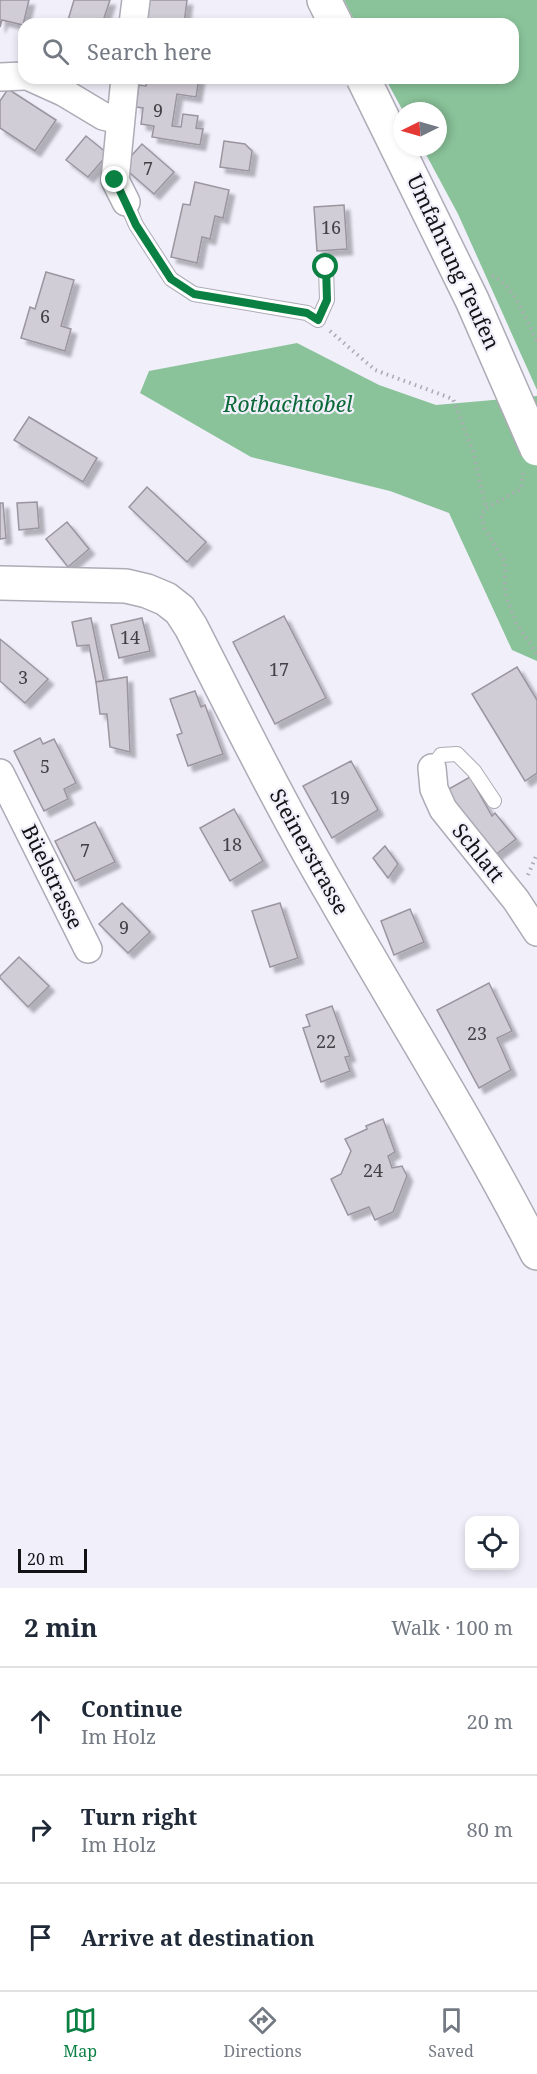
<!DOCTYPE html>
<html lang="en">
<head>
<meta charset="utf-8">
<style>
	body { margin:0; font-family:"Noto Serif",serif; background:#f2f2f3; color:#1f2937 }
	.controls { position:absolute; right:18px; bottom:18px; display:grid; overflow:hidden; border-radius:12px; box-shadow:0 3px 9px #0003 }
	.controls button { width:54px; height:54px; display:grid; place-items:center; padding:0; border:0; border-bottom:2px solid #e0e1e3; background:#fff; color:#1f2937; font:30px sans-serif }
	.compass { position:absolute; left:393px; top:102px; width:54px; height:54px; border-radius:50%; background:#fff; box-shadow:0 3px 9px #0003; rotate:265deg }
	.scale { position:absolute; left:18px; bottom:15px; width:69px; box-sizing:border-box; padding-left:6px; border:3px solid #131316; border-top:0; font-size:16px; line-height:21px; white-space:nowrap; color:#131316; -webkit-text-stroke:4px #f1effa; paint-order:stroke }
	.stop { position:absolute; width:18px; height:18px; margin:-14px; border:4px solid #0b8043; border-radius:50%; background:#fff }
	.stop.end { background:#0b8043; border-color:#fff; box-shadow:0 2px 6px #0008 }
	.list { margin:0; padding:0; list-style:none }
	h2 { display:flex; justify-content:space-between; align-items:center; height:78px; margin:0; padding:0 24px; font-size:26px }
	h2 small { font-size:20px; font-weight:400; color:#747a83 }
	.list li { display:grid; grid-template-columns:39px 1fr auto; gap:18px; align-items:center; box-sizing:border-box; height:108px; padding:0 24px; border-top:2px solid #e0e1e3 }
	.list b { display:block; font-size:22px; white-space:nowrap }
	.list p { margin:0; font-size:20px; white-space:nowrap; color:#747a83 }
	.list em { font-size:20px; font-style:normal; color:#747a83 }
	.icon { flex:none; width:33px; height:33px; fill:none; stroke:currentColor; stroke-width:2; stroke-linecap:round; stroke-linejoin:round }
	.map { position:relative; flex:none; width:537px; height:1588px; overflow:hidden }
	.search { position:absolute; background:#fff; box-shadow:0 3px 9px #0003; left:18px; right:18px; top:18px; height:66px; display:flex; align-items:center; gap:15px; box-sizing:border-box; padding:0 21px; border-radius:18px; color:#747a83; font-size:22px }
	.sheet { height:402px; background:#fff }
	nav { display:flex; justify-content:space-around; align-items:center; box-sizing:border-box; height:84px; border-top:2px solid #e0e1e3; background:#fff; font-size:16px; color:#747a83 }
	nav a { display:grid; justify-items:center; gap:3px }
	nav .on { color:#0b8043 }
	.map>svg:first-child { display:block }
	.forest { fill:#8ac39a }
	.building { fill:#d1cdd6; stroke:#9a959e; stroke-width:1.5; filter:url(#shadow) }
	.lines { fill:none; stroke-linecap:round; stroke-linejoin:round }
	.service-casing { stroke:#adabb5; stroke-width:16 }
	.minor-casing { stroke:#adabb5; stroke-width:30 }
	.tertiary-casing { stroke:#adabb5; stroke-width:36 }
	.secondary-casing { stroke:#adabb5; stroke-width:36 }
	.path { stroke:#abaab2; stroke-width:4; stroke-dasharray:1.5 4.5; stroke-linecap:butt }
	.service { stroke:#fff; stroke-width:14 }
	.minor { stroke:#fff; stroke-width:27 }
	.tertiary { stroke:#fff; stroke-width:33 }
	.secondary { stroke:#fff; stroke-width:33 }
	.secondary-bridge-casing { stroke:#adabb5; stroke-width:36; stroke-linecap:butt }
	.secondary-bridge { stroke:#fff; stroke-width:33 }
	.route { stroke:#0b8043; stroke-width:8 }
	.labels { text-anchor:middle; stroke-width:4.5; stroke-linejoin:round; paint-order:stroke }
	.number-label { font-size:18px; fill:#424246 }
	.street-label { font-size:21px; fill:#131316; stroke:#f1effa }
	.park-label { font-size:21px; font-style:italic; fill:#0a6937; stroke:#f1effa }
</style>
</head>
<body>
<div class="map">
<svg width="537" height="1588" viewBox="0 0 537 1588">
	<defs>
		<filter id="shadow"><feDropShadow dx="5.5" dy="5.5" stdDeviation="1.5" flood-color="#0004"/></filter>
	</defs>
	<rect width="100%" height="100%" fill="#f1effa"/>
	<g class="forest">
		<path d="M344,0H537V390L458,214L422,147H438V111H403L385,78H513V24H356Z"/>
		<path d="M297,343L379,385L436,405L537,396V661L512,650L449,513L390,491L251,457L140,393L149,371Z"/>
	</g>
	<g class="building">
		<path d="M0,0H29L23,25L2,20L0,27Z"/>
		<path d="M74,0H110L102,24H76L68,20Z"/>
		<path d="M139,0H187L184,24H135Z"/>
		<path d="M147,78H199L196,97L177,94L172,126L181,127L183,114L198,116L196,128L203,129L200,145L152,137L154,126L141,124L143,108L136,107L139,85L146,86Z"/>
		<path d="M8,89L56,120L35,151L0,128V101Z"/>
		<path d="M86,136L108,154L88,177L66,160Z"/>
		<path d="M224,141L245,144L252,151L249,171L220,167Z"/>
		<path d="M142,144L174,172L154,194L122,166Z"/>
		<path d="M195,182L229,190L223,218L215,216L210,239L202,237L197,263L171,257L183,204L190,205Z"/>
		<path d="M344,205L347,249L317,251L314,207Z"/>
		<path d="M46,272L74,280L61,326L71,329L65,351L21,338L30,307L35,309Z"/>
		<path d="M29,417L97,458L83,482L14,440Z"/>
		<path d="M147,487L206,542L187,562L129,507Z"/>
		<path d="M37,502L39,528L19,530L17,503Z"/>
		<path d="M0,503H3L6,538L0,539Z"/>
		<path d="M67,522L89,549L68,567L46,539Z"/>
		<path d="M284,616L326,698L275,724L233,642Z"/>
		<path d="M91,618L104,681L96,682L89,645L77,646L72,622Z"/>
		<path d="M142,618L150,651L119,658L111,625Z"/>
		<path d="M0,639L48,679L25,703L0,681Z"/>
		<path d="M517,667L537,700V773L525,781L472,694Z"/>
		<path d="M127,677L130,752L110,747L107,714H100L96,682Z"/>
		<path d="M195,691L201,707L205,705L223,754L188,766L177,735L182,733L170,699Z"/>
		<path d="M40,738L43,744L54,739L76,783L64,789L68,799L44,811L14,751Z"/>
		<path d="M351,761L378,810L332,838L303,786Z"/>
		<path d="M470,777L492,816L495,813L516,839L490,859L440,794Z"/>
		<path d="M234,809L263,861L230,881L200,828Z"/>
		<path d="M95,822L115,862L75,881L55,841Z"/>
		<path d="M385,846L398,864L388,878L373,858Z"/>
		<path d="M122,903L150,932L128,953L99,924Z"/>
		<path d="M280,903L298,958L270,967L252,911Z"/>
		<path d="M410,909L424,942L394,955L381,921Z"/>
		<path d="M19,957L49,986L28,1007L0,978V976Z"/>
		<path d="M489,983L512,1031L497,1038L511,1070L479,1088L437,1010Z"/>
		<path d="M332,1006L350,1056L345,1057L350,1071L321,1082L303,1028L310,1026L306,1015Z"/>
		<path d="M383,1119L395,1152L388,1156L392,1168L402,1166L407,1176L393,1212L375,1220L369,1207L348,1215L331,1179L341,1174L351,1151L345,1139L367,1129L366,1126Z"/>
	</g>
	<g class="lines">
		<defs>
			<g id="service">
				<path d="M126,202L136,225L171,279L194,294L307,313L318,320L327,300L326,267"/>
				<path d="M432,768L441,755L457,754L474,771L494,801"/>
			</g>
			<g id="minor">
				<path d="M133,24L136,0"/>
				<path d="M0,77L24,76"/>
				<path d="M32,78L63,92L103,116L120,120"/>
				<path d="M125,78L115,180L126,202"/>
				<path d="M432,768L434,789L443,809L516,900L537,932"/>
				<path d="M0,773L88,949"/>
			</g>
			<path id="tertiary" d="M0,583L126,586L147,591L166,599L180,610L191,627C237,717 282,808 333,895C401,1015 475,1131 537,1253"/>
			<path id="secondary" d="M324,0L336,24"/>
		</defs>
		<use href="#service" class="service-casing"/>
		<use href="#minor" class="minor-casing"/>
		<use href="#tertiary" class="tertiary-casing"/>
		<use href="#secondary" class="secondary-casing"/>
		<g class="path">
			<path d="M492,276C514,284 527,322 537,342"/>
			<path d="M330,331L375,370L453,399L473,451L486,508"/>
			<path d="M523,473L521,489L486,508L481,515L485,529L505,562V593L516,623L537,654"/>
			<path d="M528,875L537,854"/>
		</g>
		<use href="#service" class="service"/>
		<use href="#minor" class="minor"/>
		<use href="#tertiary" class="tertiary"/>
		<use href="#secondary" class="secondary"/>
		<defs>
			<path id="secondary-bridge" d="M363,78L472,300L537,449"/>
		</defs>
		<use href="#secondary-bridge" class="secondary-bridge-casing"/>
		<use href="#secondary-bridge" class="secondary-bridge"/>
	</g>
	<g class="lines">
		<path class="route" d="M115,180L136,225L171,279L194,294L307,313L318,320L327,300L326,267"/>
	</g>
	<g class="labels">
		<g class="number-label">
			<text x="158" y="117">9</text>
			<text x="148" y="175">7</text>
			<text x="331" y="234">16</text>
			<text x="45" y="323">6</text>
			<text x="130" y="644">14</text>
			<text x="279" y="676">17</text>
			<text x="23" y="684">3</text>
			<text x="45" y="773">5</text>
			<text x="340" y="804">19</text>
			<text x="232" y="851">18</text>
			<text x="85" y="857">7</text>
			<text x="124" y="934">9</text>
			<text x="477" y="1040">23</text>
			<text x="326" y="1048">22</text>
			<text x="373" y="1177">24</text>
		</g>
		<g class="street-label">
			<text transform="translate(453 262) rotate(65)" y="7">Umfahrung Teufen</text>
			<text transform="translate(309 852) rotate(61)" y="7">Steinerstrasse</text>
			<text transform="translate(478 853) rotate(51)" y="7">Schlatt</text>
			<text transform="translate(52 877) rotate(64)" y="7">Büelstrasse</text>
		</g>
		<g class="park-label">
			<text x="288" y="412">Rotbachtobel</text>
		</g>
	</g>
</svg>
<div class="controls">
<button><svg class="icon" aria-label="locate" viewBox="0 0 24 24"><circle cx="12" cy="12" r="6"/><path d="M12 2v4M12 18v4M2 12h4M18 12h4"/></svg></button>
</div>
<svg class="compass" viewBox="-18 -18 36 36"><path d="M0-13l5 13h-10z" fill="#e53935"/><path d="M0 13l5-13h-10z" fill="#747a83"/></svg>
<div class="scale">20 m</div>
<div class="stop" style="left:326px;top:267px"></div>
<div class="stop end" style="left:115px;top:180px"></div>
<div class="search"><svg class="icon" aria-label="search" viewBox="0 0 24 24"><circle cx="10" cy="10" r="6"/><path d="M15 15l6 6"/></svg>Search here</div>
</div>
<section class="sheet">
<h2>2 min<small>Walk · 100 m</small></h2>
<ul class="list">
<li><svg class="icon" aria-label="ahead" viewBox="0 0 24 24"><path d="M12 20V5M6 11l6-6 6 6"/></svg><div><b>Continue</b><p>Im Holz</p></div><em>20 m</em></li>
<li><svg class="icon" aria-label="right" viewBox="0 0 24 24"><path d="M7 20v-9h11M14 6l5 5-5 5"/></svg><div><b>Turn right</b><p>Im Holz</p></div><em>80 m</em></li>
<li><svg class="icon" aria-label="arrive" viewBox="0 0 24 24"><path d="M6 21V4h12l-3 4 3 4H6"/></svg><div><b>Arrive at destination</b></div></li>
</ul>
</section>
<nav>
<a class="on"><svg class="icon" aria-label="map" viewBox="0 0 24 24"><path d="M3 6l6-2 6 2 6-2v14l-6 2-6-2-6 2zM9 4v14M15 6v14"/></svg>Map</a>
<a><svg class="icon" aria-label="directions" viewBox="0 0 24 24"><path d="M12 3l9 9-9 9-9-9zM9 14v-3h6M13 9l2 2-2 2"/></svg>Directions</a>
<a><svg class="icon" aria-label="saved" viewBox="0 0 24 24"><path d="M7 4h10v16l-5-4-5 4z"/></svg>Saved</a>
</nav>
</body>
</html>
